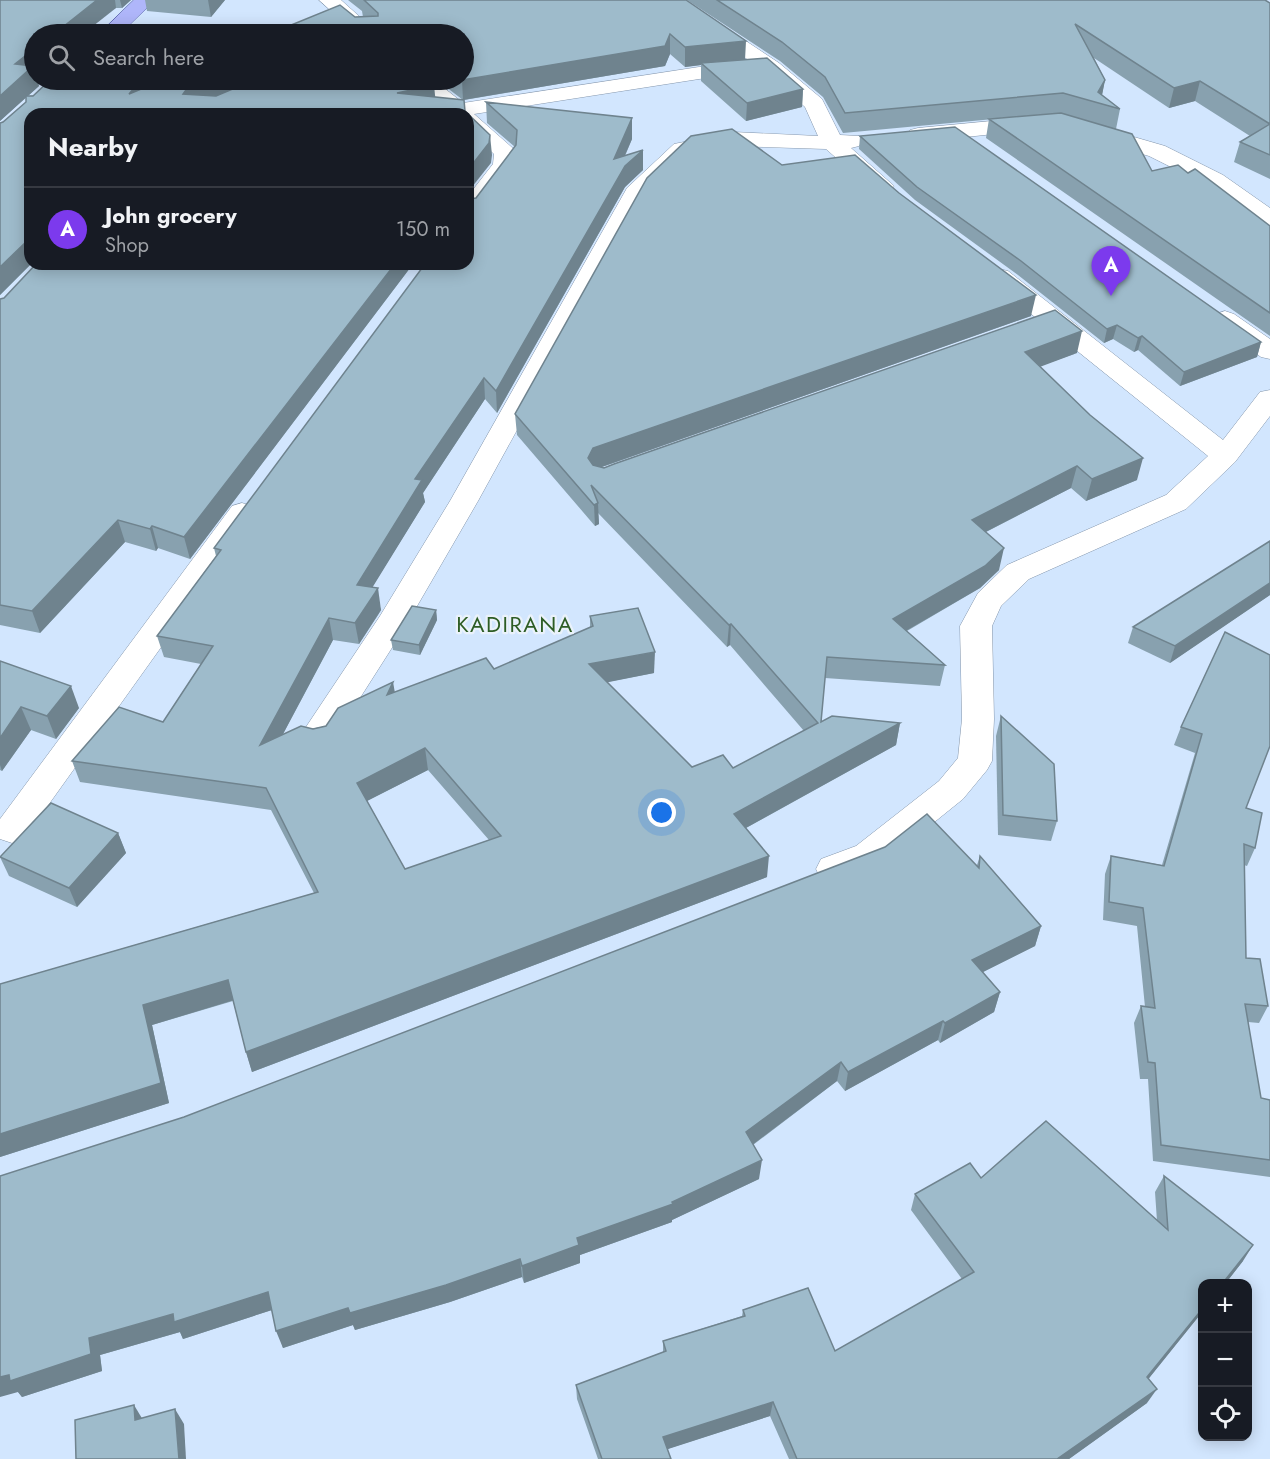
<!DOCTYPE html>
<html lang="en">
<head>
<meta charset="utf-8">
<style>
	body { margin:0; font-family:Jost,sans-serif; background:#242831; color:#f1f3f6 }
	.controls { position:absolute; right:18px; bottom:18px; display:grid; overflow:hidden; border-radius:12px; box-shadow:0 3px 15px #0003 }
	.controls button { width:54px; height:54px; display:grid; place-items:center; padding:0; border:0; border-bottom:2px solid #363941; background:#171b24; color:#f1f3f6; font:30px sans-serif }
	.you { position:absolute; left:662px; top:813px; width:21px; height:21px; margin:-15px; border:4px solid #fff; border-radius:50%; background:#1a73e8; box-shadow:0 0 0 9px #1a73e833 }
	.badge { display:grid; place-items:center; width:39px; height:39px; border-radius:50%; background:#7c3aed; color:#fff; font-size:20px; font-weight:700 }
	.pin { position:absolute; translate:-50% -50px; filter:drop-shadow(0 2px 3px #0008) }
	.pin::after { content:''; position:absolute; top:32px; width:21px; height:18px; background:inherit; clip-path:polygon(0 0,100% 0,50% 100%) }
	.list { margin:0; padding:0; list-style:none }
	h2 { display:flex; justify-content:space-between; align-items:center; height:78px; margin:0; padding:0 24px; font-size:26px }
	h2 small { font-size:20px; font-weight:400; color:#9ea1a6 }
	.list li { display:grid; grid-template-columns:39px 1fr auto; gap:18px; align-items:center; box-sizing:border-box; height:84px; padding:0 24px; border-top:2px solid #363941 }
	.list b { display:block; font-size:22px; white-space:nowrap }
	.list p { margin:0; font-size:20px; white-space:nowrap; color:#9ea1a6 }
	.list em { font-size:20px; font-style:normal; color:#9ea1a6 }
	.icon { flex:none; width:33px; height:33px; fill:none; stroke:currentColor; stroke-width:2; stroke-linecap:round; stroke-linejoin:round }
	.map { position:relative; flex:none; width:1270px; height:1459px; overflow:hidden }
	.search { position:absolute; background:#171b24; box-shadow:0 3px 15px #0003; left:24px; top:24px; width:450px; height:66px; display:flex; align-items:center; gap:15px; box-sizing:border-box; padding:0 21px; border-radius:33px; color:#9ea1a6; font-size:22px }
	.panel { position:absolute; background:#171b24; box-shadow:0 3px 15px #0003; left:24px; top:108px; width:450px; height:162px; border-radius:18px }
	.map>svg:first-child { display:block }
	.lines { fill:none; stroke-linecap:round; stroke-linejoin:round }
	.minor-casing { stroke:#8395ab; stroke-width:1 }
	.primary-casing { stroke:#525ca8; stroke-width:1 }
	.minor { fill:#fff; fill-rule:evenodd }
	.primary { fill:#afb6fa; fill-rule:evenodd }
	.wall { fill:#88a1af; fill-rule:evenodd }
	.shaded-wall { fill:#6f838e }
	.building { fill:#9ebbcb; stroke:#6f838e; stroke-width:1.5; fill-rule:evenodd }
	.labels { text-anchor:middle; stroke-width:4.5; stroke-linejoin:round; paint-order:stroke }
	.neighbourhood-label { font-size:22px; letter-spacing:1.5px; fill:#2e5d25; stroke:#eaf2fb }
</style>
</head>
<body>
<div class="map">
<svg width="1270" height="1459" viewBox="0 0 1270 1459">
	<rect width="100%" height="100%" fill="#d2e6fe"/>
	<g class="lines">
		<defs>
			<g id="minor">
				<path d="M319,0H341L379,34H357Z"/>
				<path d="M661,0H684L779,63L822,99L840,135L859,136L862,141L859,146L851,148L894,186L890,191L882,193L874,191L826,149L733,146L689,154L645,197L478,501L402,632L330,745L318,748L306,745L301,736L306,727L380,616L450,501L627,188L674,144L733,132L818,136L805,107L765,71L664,4Z"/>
				<path d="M745,63L752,65L755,69L752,73L699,79L474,114L517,152L515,165L512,170L476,217L468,219V196L493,164L494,154L468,130V114H450L411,80H434L463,103L699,67Z"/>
				<path d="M1034,117L1042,119L1045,124L1042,129L918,142L910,140L907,135L910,130L918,128Z"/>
				<path d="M1096,126L1165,146L1223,175L1270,208V226L1262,224L1207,185L1149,156L1088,138L1085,133L1088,128Z"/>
				<path d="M999,269L1008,271L1223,440L1260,392L1270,390V416L1235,462L1186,509L1029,579L1001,606L992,626L994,719L992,761L987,770L963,799L880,866L834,883L821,879L816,869L821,859L856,846L939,781L958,758L962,719L960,626L978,593L1007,565L1166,495L1208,456L990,281L987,276L990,271Z"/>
				<path d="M1225,311L1234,314L1270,339V359L1261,357L1216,324L1212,319L1216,314Z"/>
				<path d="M242,503L252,506L257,513L252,520L24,839L12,843L0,839V819L232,506Z"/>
			</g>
			<path id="primary" d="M134,0H155L120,34H99Z"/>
		</defs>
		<use href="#minor" class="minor-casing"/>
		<use href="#primary" class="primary-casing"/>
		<use href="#minor" class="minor"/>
		<use href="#primary" class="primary"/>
	</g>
	<g class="wall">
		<path d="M0,0H131L122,8H116L34,34V80H37L39,86L28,96L142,80L144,88L184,82L435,97L463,100L437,80H464V34L355,17H363L362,11L348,0H686L745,60L803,89L802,107L746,121L701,81V65L685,67L670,54L665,66L464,100L465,112L30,114L31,264L0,295V123L3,122L26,102V97L0,121Z"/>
		<path d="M145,0H225L211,17L147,11Z"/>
		<path d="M687,0H1265L1270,3V179L1234,162L1240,142L1250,136L1195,101L1169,108L1094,58L1105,80L1102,95L1120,109L1116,129L1152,171L1188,173L1270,226V336L986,138L989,119L1060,113H1059L843,133L823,97L780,61Z"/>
		<path d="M486,102L632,118V139L625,156L643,150V170L625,187L497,413L485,399L423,493L425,502L372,587L381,610L378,615L359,644L333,640L283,734L326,726L395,692L494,669L590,628V616L654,673L607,682L692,767L733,768L804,731L730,645L727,647L598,513L599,524L595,526L517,435L515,414L782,165L1031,316L602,467L604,468L1077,353L1040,366L1137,480L1086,501L1071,488L986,532L999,570L980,588L907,631L945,665L940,686L825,678L821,722L900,723L896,745L746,828L767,877L252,1072L246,1052L233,1001L152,1025L169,1103L0,1157V984L314,893L271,810L80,782L72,761L163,722L201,664L164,657L157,636L216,556L214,548L515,147L487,123ZM428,770L489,840L405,869L367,801Z"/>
		<path d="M860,136L1261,342L1257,357L1180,386L1138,350L1134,352L1113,339L1104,343L1018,275L915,200L859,149Z"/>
		<path d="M413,264L190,559L158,548L156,551L125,542L40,633L0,625V299Z"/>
		<path d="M1270,541V595L1170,663L1128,643L1133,627Z"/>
		<path d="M436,610L437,620L420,655L393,650L391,640Z"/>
		<path d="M1225,632L1246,808L1255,848L1247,866L1244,865L1246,958L1268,1006L1259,1023L1248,1022L1261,1098L1270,1100V1177L1153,1161L1148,1079H1140L1134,1023L1141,1006L1145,1007L1137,926L1103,920L1105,874L1111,856L1162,865L1195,753L1174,745L1181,727Z"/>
		<path d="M0,661L79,708L56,739L31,730L2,771L0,770Z"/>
		<path d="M1001,716L1057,821L1051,841L998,835L996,736Z"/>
		<path d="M118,833L126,853L77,907L9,876L0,857Z"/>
		<path d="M980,856L1041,926L1035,946L983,972L1000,992L994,1012L940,1043L938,1040L845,1091L837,1081L753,1145L759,1179L672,1220V1222L580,1255V1263L524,1283L522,1277L450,1302L355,1330L353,1325L283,1348L272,1310L183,1339L180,1332L100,1355L102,1371L22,1397L18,1392L977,865Z"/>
		<path d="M1164,1176L1243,1261L1225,1284H1203V1311L1148,1379L1147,1403L1069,1459H789L770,1416L667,1449L671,1459H598L577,1399L576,1385L663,1352V1341L742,1316L743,1310L835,1351L962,1279L911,1210L915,1194L981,1178L1157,1221L1155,1192Z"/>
	</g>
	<g class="shaded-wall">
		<path d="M97,0H115L116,8L83,34H54Z"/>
		<path d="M120,0H131L122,8Z"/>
		<path d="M208,0H225L211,17Z"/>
		<path d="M670,34V54L665,66L463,100L462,80Z"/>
		<path d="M746,41L745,60L701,63V65L685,67V47Z"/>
		<path d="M34,49V80H37L39,86L0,121V96L15,64Z"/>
		<path d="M141,80H142L147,98L129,94Z"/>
		<path d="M206,80H258L192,107L183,94L188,87Z"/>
		<path d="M1105,80L1101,100L1098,92Z"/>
		<path d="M1200,81L1195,101L1169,108L1174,88Z"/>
		<path d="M434,85L436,105L397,93Z"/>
		<path d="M803,89L802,107L746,121L747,103Z"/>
		<path d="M632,118V139L614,180V159Z"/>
		<path d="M490,135L492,155L491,163L468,192V170Z"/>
		<path d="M643,150V170L625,187L497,413L496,391L625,166Z"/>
		<path d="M27,241L30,252L31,264L0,295V267Z"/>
		<path d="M395,264H413L190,559L184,537Z"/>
		<path d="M1036,295L1031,316L593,470L588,458L593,448Z"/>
		<path d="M1117,325L1113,339L1104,343L1107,329Z"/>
		<path d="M1082,331L1077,353L1021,374L1025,352Z"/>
		<path d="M1142,336L1138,350L1134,352L1138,338Z"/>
		<path d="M1261,342L1257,357L1180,386L1184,372Z"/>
		<path d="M484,378L485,399L423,493L425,502L361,606L357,585L415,479Z"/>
		<path d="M1143,458L1137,480L1086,501L1092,479Z"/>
		<path d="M1077,466L1071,488L968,541L972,520Z"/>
		<path d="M598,503L599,524L595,526L594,505Z"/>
		<path d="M118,520L125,542L40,633L32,611Z"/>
		<path d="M152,526L158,548L156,551L150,529Z"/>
		<path d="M1004,548L999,570L980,588L890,640L893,619Z"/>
		<path d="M1270,583V595L1170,663L1175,646Z"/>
		<path d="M378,588L381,610L359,644L355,623Z"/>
		<path d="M436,610L437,620L420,655L419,645Z"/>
		<path d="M329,618L333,640L266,766L260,745Z"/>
		<path d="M731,624L730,645L727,647L729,625Z"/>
		<path d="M655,652L654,673L589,686V664Z"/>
		<path d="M393,682L397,704L387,695Z"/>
		<path d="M71,686L79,708L56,739L47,716Z"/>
		<path d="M21,707L31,730L2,771L0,765V738Z"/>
		<path d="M900,723L896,745L733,835L734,814Z"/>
		<path d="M425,748L428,770L361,804L357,783Z"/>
		<path d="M118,833L126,853L77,907L69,888Z"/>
		<path d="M769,856L767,877L252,1072L246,1052Z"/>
		<path d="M1041,926L1035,946L967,980L972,960Z"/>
		<path d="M228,980L234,1000L152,1025L169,1103L0,1157V1134L143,1005Z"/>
		<path d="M1000,992L994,1012L940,1043L945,1023Z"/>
		<path d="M943,1021L938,1040L845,1091L848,1072Z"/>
		<path d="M841,1062L837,1081L744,1151L746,1132Z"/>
		<path d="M762,1160L759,1179L672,1220V1222L580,1255V1263L524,1283L522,1266L577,1238L672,1202Z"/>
		<path d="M1253,1245L1243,1261L1225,1284H1222Z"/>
		<path d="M520,1259L522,1277L450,1302L355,1330L353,1325L283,1348L276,1331L348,1308Z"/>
		<path d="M268,1292L275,1309L183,1339L180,1332L100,1355L102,1371L22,1397L18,1392L0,1397V1377L89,1338L173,1314Z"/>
		<path d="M1203,1308V1311L1138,1392L1147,1377Z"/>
		<path d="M1157,1389L1147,1403L1069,1459H1057Z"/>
		<path d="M773,1402L770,1416L662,1451L663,1437Z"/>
		<path d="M134,1405L143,1420H135Z"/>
		<path d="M175,1409L184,1424L186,1459H179Z"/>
	</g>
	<g class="building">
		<path d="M0,0H97L54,34H34V49L15,64L33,66L0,96Z"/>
		<path d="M364,0H686L746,41L685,47L670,34L665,46L462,80H460H464V34H271L279,30L340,5L355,17L378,16V13Z"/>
		<path d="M717,0H1265L1270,3V124L1200,81L1174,88L1075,24L1105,80L1098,92L1120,109L1063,93L845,113L825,77L782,42Z"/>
		<path d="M767,58L803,89L747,103L701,63Z"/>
		<path d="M50,80H141L129,94L163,80L184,82L190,80H206L188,87L183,94L216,96L254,80H428L434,85L397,93L464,100L465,111L468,114H30V241H27L0,267V123L3,122L26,102V96H33Z"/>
		<path d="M486,102L632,118L614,159L643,150L625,166L496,391L484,378L415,479L422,480L357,585L378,588L375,593L355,623L329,618L260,745L301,726L313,729L326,726L338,708L393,682L387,695L486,658L494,669L593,626L590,616L638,608L655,652L589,664L692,767L723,755L733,768L818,723L731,624L729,625L591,485L598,503L594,505L515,414L647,178L691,136L732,129L782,165L855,155L899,193L1036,295L593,448L588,458L593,465L604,468L614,464L1055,310L1082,331L1025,352L1090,415L1143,458L1092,479L1077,466L972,520L1004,548L985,566L893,619L945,665L827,657L821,722L832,716L900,723L734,814L769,856L246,1052L228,980L143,1005L161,1083L0,1134V984L318,892L266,788L72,761L119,707L163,722L213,646L157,636L221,550L214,548L425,264H468V199L476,198L516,145L517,130ZM425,748L501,836L405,869L357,783Z"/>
		<path d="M1061,113L1132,134L1152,171L1178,165L1188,173L1195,169L1270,226V313L989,119Z"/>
		<path d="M468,114L490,135L489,143L468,170Z"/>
		<path d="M1270,124V155L1240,142Z"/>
		<path d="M955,127L1261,342L1184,372L1142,336L1138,338L1117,325L1107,329L1021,261L917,187L860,136Z"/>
		<path d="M36,264H395L184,537L152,526L150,529L118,520L32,611L0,605V299L4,298Z"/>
		<path d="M1270,541V583L1175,646L1133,627Z"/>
		<path d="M412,606L436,610L419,645L391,640Z"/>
		<path d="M1225,632L1270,655V746L1246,808L1262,813L1255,848L1244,844L1246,958L1260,959L1268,1006L1245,1004L1261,1098L1270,1100V1160L1161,1145L1155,1063L1148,1062L1141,1006L1155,1008L1143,908L1109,902L1111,856L1164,866L1202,734L1181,727Z"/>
		<path d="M0,661L71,686L47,716L21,707L0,738Z"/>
		<path d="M1001,716L1054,764L1057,821L1003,815Z"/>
		<path d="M51,803L118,833L69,888L0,857Z"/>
		<path d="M927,814L979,868L980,856L1041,926L972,960L1000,992L945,1023L943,1021L848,1072L841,1062L746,1132L762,1160L672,1202L673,1204L577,1238L579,1245L522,1266L520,1259L446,1285L350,1313L348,1308L276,1331L268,1292L174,1322L173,1314L89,1338L91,1354L10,1381L9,1375L0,1377V1176L184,1117L885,847Z"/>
		<path d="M1046,1121L1168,1230L1164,1176L1253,1245L1222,1284H1203V1308L1147,1377L1157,1389L1057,1459H797L773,1402L663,1437L671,1459H602L576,1385L666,1351L663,1341L745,1316L743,1310L808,1288L835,1351L974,1272L915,1194L970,1163L981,1178Z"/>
		<path d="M134,1405L135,1420L175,1409L179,1459H76L75,1420Z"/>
	</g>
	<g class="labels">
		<g class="neighbourhood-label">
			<text x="515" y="632">KADIRANA</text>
		</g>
	</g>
</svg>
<div class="controls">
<button>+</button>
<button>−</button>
<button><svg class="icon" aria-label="locate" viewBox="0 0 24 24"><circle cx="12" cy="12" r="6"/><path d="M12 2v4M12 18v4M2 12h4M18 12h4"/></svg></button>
</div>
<div class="you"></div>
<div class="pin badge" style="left:1111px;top:296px">A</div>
<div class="search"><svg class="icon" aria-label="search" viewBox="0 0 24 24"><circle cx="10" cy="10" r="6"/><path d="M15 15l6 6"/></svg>Search here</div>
<section class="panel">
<h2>Nearby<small></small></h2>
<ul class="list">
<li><span class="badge">A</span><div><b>John grocery</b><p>Shop</p></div><em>150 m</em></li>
</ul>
</section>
</div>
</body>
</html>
